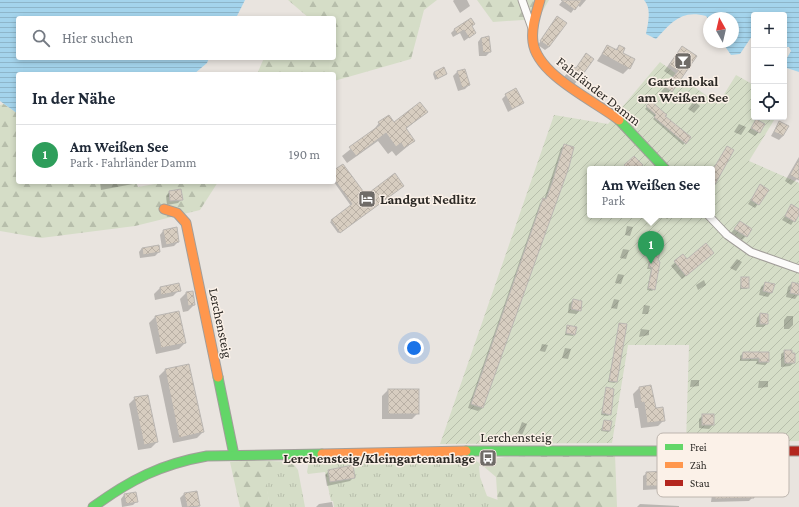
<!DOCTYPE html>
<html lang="de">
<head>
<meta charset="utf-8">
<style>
	body { margin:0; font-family:"Crimson Pro",serif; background:#f6f6f7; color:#1f2937 }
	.controls { position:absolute; right:12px; top:12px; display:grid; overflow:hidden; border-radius:4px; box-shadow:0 2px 6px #0003 }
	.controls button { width:36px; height:36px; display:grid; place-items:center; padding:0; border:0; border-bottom:1px solid #e0e1e3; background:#fff; color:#1f2937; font:20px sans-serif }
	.compass { position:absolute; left:703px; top:12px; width:36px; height:36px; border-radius:50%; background:#fff; box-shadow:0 2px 6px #0003; rotate:352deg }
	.you { position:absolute; left:414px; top:348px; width:14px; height:14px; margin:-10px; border:3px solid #fff; border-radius:50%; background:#1a73e8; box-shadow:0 0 0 6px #1a73e833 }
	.badge { display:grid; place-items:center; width:26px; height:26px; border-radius:50%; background:#6f6b67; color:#fff; font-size:13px; font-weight:700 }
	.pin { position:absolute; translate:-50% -33px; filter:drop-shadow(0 1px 2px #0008) }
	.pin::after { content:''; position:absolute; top:21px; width:14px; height:12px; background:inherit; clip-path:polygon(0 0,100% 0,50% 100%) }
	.popup { position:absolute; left:587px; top:166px; width:128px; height:52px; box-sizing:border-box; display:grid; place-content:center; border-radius:4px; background:#fff; filter:drop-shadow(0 1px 3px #0005); font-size:13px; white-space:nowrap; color:#747a83 }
	.popup b { font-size:15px; color:#1f2937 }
	.popup::after { content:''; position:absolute; left:50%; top:100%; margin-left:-8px; border:8px solid transparent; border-top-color:#fff }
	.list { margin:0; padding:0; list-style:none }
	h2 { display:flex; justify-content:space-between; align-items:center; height:52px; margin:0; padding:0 16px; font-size:17px }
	h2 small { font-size:13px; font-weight:400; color:#747a83 }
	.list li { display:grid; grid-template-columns:26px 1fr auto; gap:12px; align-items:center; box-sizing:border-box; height:60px; padding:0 16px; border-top:1px solid #e0e1e3 }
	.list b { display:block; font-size:15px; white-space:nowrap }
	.list p { margin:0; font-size:13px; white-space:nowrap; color:#747a83 }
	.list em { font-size:13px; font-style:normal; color:#747a83 }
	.icon { flex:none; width:22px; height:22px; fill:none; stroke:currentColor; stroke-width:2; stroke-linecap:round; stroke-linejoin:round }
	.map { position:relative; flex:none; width:799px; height:507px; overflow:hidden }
	.search { position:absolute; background:#fff; box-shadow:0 2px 6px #0003; left:16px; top:16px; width:320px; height:44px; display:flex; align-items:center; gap:10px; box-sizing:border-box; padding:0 14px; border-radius:4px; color:#747a83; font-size:15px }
	.panel { position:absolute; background:#fff; box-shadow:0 2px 6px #0003; left:16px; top:72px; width:320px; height:112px; border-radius:4px }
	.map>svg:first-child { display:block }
	.grass { fill:url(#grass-tufts) }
	.forest { fill:url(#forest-firs) }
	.garden { fill:url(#garden-furrows); fill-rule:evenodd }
	.water { fill:url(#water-rules) }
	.shadow { fill:#0003 }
	.building { fill:url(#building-cross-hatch); stroke:#bab6b2 }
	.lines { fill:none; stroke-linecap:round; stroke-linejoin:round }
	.street-casing { stroke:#a29e9a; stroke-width:9 }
	.fast-casing { stroke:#a29e9a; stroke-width:11 }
	.slow-casing { stroke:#a29e9a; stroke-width:11 }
	.jam-casing { stroke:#a29e9a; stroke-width:11 }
	.street { stroke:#fcfbfa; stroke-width:7 }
	.fast { stroke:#63d668; stroke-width:9 }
	.slow { stroke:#ff974d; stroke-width:9 }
	.jam { stroke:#b3261e; stroke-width:9 }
	.labels { text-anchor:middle; stroke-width:3; stroke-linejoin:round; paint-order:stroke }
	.poi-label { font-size:14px; font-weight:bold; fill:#2d2a26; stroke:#fbf1e8 }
	.street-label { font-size:14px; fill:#2d2a26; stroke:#fbf1e8 }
	.key { fill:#fbf1e8; stroke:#bdb5ae; stroke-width:1 }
	.key-label { font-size:11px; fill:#2d2a26 }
</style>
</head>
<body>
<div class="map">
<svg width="799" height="507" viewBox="0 0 799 507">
	<defs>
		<pattern id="grass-tufts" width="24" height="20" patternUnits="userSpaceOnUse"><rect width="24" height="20" fill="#d5ddc7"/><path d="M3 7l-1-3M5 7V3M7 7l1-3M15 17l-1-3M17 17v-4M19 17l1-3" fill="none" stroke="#b7beab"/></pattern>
		<pattern id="forest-firs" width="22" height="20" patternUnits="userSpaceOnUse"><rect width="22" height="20" fill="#d5ddc7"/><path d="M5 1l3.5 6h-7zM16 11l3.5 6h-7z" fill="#b7beab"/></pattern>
		<pattern id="garden-furrows" width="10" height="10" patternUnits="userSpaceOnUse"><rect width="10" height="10" fill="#d5ddc7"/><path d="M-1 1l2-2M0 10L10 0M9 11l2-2" fill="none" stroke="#b7beab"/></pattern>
		<pattern id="water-rules" width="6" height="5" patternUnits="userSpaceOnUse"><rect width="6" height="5" fill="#a4d4ec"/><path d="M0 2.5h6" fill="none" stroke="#8eb6ca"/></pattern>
		<pattern id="building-cross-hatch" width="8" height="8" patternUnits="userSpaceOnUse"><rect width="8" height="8" fill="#d7cdc0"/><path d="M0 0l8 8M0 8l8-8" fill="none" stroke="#b9b0a5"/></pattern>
	</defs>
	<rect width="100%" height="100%" fill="#e9e4df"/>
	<g class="grass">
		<path d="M368,460H475L482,465L479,466L480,477L487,496L498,500V507H334L333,501H331L325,472L308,474L307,472L309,461Z"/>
		<path d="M263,470H298L305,507H270Z"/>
	</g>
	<g class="forest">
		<path d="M288,0H437L424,10L411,59L334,81V74H257L264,58H334V18H309Z"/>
		<path d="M477,0H549L538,19L493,22Z"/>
		<path d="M4,104L18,114V182H136L138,187L165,182H218L200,210L135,226L41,238L0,231V105Z"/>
		<path d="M615,454L617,507H498L496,477L482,465L485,460L505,457Z"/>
		<path d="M250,460L292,462L298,470H264L270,507H240L230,462Z"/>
	</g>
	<path class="garden" d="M660,62L718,104L736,75L754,85V117H776L749,161L799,183V441L686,443L689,345H628L612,443L440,444L554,115L608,124ZM590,169H712V215H590Z"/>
	<g class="water">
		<path d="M0,0H245L236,18H18V58H209L207,63L194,74H18V114L0,101Z"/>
		<path d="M644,0H799V72L784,67V63L791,51L789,47H786L784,50V15H754V33L740,54L731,55L722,42H733V18H709V20L706,16C681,9 671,23 656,39L646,34C648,23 652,9 644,0Z"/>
	</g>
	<g class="shadow">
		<path d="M454,0H467L470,6L460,13L453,1Z"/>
		<path d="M563,0H586L580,7L577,5L571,13L559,5Z"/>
		<path d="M554,21L549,47L545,50L538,45Z"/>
		<path d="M471,26L475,33L464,41L460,33L453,37L451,33L455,29Z"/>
		<path d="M481,38L490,52L486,56H479L478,42Z"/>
		<path d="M607,46L615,50L619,46L629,68L623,74L597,61Z"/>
		<path d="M682,47L695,56L666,96L661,92L673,77L664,71Z"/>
		<path d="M586,54L593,59L574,85L564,77L569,71L575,69Z"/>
		<path d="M465,70L469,85L465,89L458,91L453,76L457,72Z"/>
		<path d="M434,72L446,74L435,80L433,74Z"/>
		<path d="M506,95L523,103L508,112L502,99Z"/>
		<path d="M694,101L700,106L694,113L688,109Z"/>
		<path d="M651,102L664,116L690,137L683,145L653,119L655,117L645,109Z"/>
		<path d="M426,112L405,130L414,141L396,156L392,151L388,154L378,141L347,163L342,156L372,132L379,123H393Z"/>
		<path d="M756,120L759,132L755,136L748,132Z"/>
		<path d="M779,122L783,136L779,140L771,136Z"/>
		<path d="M739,124L746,127L741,135L734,132Z"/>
		<path d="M564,145L482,408L478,411L468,408L540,203L544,200L561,148Z"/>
		<path d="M634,157L637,169H622Z"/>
		<path d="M799,157V177L791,185L785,181Z"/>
		<path d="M334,172L366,196L401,187L338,233L330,222L351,206L334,182Z"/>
		<path d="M100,182H132L133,184L101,190Z"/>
		<path d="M760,186L758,204L755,208L748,204Z"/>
		<path d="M169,192L182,199L178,203L167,205L166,196Z"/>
		<path d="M792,206L799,210V213L791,225L782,220Z"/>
		<path d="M663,215H672L667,219Z"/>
		<path d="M740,222L746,236L742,240L731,233Z"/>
		<path d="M627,226L633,227L630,236L625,235Z"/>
		<path d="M163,231L178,242L174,246L162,248L160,235Z"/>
		<path d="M655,240L654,289L652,291L647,290L651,269H647Z"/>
		<path d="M142,248L159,252L155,256L140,258L139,252Z"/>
		<path d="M623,249L629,250L626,259L620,258Z"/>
		<path d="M683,255L687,260L709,257L682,279L671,266Z"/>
		<path d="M737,259L742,262L736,271L730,268Z"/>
		<path d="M618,274L624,275L621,284L615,283Z"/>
		<path d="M741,278L748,287L747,289H740Z"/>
		<path d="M704,280L706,285L698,290L696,285Z"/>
		<path d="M765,283L774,285L771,293L768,297L759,295L761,287Z"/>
		<path d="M792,283L799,285L798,295L795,299L786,297L788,287Z"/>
		<path d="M178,284L179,290L173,296L155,300L154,294L160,288Z"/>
		<path d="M186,293L194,305L188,311L183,312L180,299Z"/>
		<path d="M614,299L619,300L617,309L611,308Z"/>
		<path d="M573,300L580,310L576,314L568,313L569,304Z"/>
		<path d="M644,305L650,306L648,314H642Z"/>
		<path d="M178,312L185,343L179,349L156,354L149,323L155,317Z"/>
		<path d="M760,314L767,324L763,327H756L757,318Z"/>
		<path d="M787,316H793V325L789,329H784V320Z"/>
		<path d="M620,324L616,382L614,383L608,382Z"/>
		<path d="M567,326L574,334L573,336L565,335Z"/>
		<path d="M641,329L649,330V335L639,337Z"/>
		<path d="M542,344L548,345L545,352L540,351Z"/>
		<path d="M565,348L571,349L568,359L562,358Z"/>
		<path d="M785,351L794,363L790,366L781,367V354Z"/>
		<path d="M743,353H768V362L765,365L756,364L757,361H740V356Z"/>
		<path d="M188,365L203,432L197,438L173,443L159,376L165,370Z"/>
		<path d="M691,380H699V386L690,387Z"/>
		<path d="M759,381H768V387L758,388Z"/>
		<path d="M650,386L655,409L664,420L658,426L641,428L638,408H635L633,394L639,388Z"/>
		<path d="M606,389L610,414L608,416L601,415Z"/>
		<path d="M388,390L418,413L412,419H382V396Z"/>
		<path d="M135,398L157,442L151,448L138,450L129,404Z"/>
		<path d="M703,415L713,425L709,429L699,428V419Z"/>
		<path d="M604,421L609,431L608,432L601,431Z"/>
		<path d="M522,422L527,424L522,435L518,433Z"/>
		<path d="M329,471L354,477L350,481L327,486L325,475Z"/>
		<path d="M647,473L665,485L661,489L643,490V476Z"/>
		<path d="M769,475L787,485L783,489H766L765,478Z"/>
		<path d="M717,484L753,497L749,501L711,502L713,488Z"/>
		<path d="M184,494L199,505L197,507H182L180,498Z"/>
		<path d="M124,495L137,501L133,505L122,507L121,499Z"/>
		<path d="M332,502L333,507H316L319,504Z"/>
		<path d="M640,504L679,506V507H637Z"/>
	</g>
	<g class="building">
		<path d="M561,0H582L575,10Z"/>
		<path d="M557,16L567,23L549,47L540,41Z"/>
		<path d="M471,18L475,24L472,26L476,33L469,38L464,30L457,34L454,29Z"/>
		<path d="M489,36L491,52L483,53L481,38Z"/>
		<path d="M607,45L617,50L619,45L625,48L623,53L635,59L630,69L602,54Z"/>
		<path d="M682,46L697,56L672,92L665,86L678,71L669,65Z"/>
		<path d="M586,53L594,59L578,81L567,73L572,66L576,68Z"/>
		<path d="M444,67L447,74L437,79L434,72Z"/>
		<path d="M465,69L470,85L462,88L457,71Z"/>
		<path d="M516,88L524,103L512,109L505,94Z"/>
		<path d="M651,101L667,115L665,116L691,137L686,144L654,117L656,115L646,106Z"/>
		<path d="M420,102L428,112L406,128L415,141L404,148L401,143L396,147L386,133L356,156L349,147L380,125L378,122L389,115L394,122Z"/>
		<path d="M756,119L765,124L760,133L751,128Z"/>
		<path d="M779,121L789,126L783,136L774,132Z"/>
		<path d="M564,144L574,147L569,167L483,408L471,404L543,198L546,199L552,183Z"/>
		<path d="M727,146L734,150L712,190V171Z"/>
		<path d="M634,156L643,165L638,169H628L624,165Z"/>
		<path d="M799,159V180L790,175Z"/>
		<path d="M343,164L366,195L395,173L404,186L340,233L331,220L352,204L334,179V170Z"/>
		<path d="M760,184L769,190L759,205L751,200Z"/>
		<path d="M181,189L183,200L170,201L169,191Z"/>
		<path d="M791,204L799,209V215L795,222L785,216Z"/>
		<path d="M740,221L752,229L747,237L734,229Z"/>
		<path d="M177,227L179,242L166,245L163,230Z"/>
		<path d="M655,239L662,240L658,261L660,262L655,290L648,288L652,268L649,267Z"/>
		<path d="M706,243L714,253L686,276L674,261L683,254L687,259Z"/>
		<path d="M159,245L160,252L143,255L142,248Z"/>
		<rect x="741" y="277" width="8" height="11"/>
		<path d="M765,282L775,284L772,293L763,291Z"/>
		<path d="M792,282L799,284V295L790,293Z"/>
		<path d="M179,283L181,291L161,295L160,287Z"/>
		<path d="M193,291L195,305L188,306L186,292Z"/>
		<path d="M573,299L582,301L581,311L571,309Z"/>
		<path d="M179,311L186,343L161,348L155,316Z"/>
		<path d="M760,313L768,314V324H760Z"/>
		<path d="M619,323L627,324L617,382L609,381Z"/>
		<path d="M567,325L577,327L575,335L566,333Z"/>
		<path d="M784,350H792V353H795V363H785Z"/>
		<path d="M743,352H769V362H759V358L742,359Z"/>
		<path d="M189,364L204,432L179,438L165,369Z"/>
		<path d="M651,385L656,408L663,407L665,421L647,423L644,402L641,403L639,387Z"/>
		<path d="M606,387L614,389L611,415L602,413Z"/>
		<rect x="388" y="389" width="31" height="25"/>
		<path d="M148,395L158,442L144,445L134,397Z"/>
		<rect x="702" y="414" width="12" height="11"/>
		<path d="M604,420L612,421L610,431L602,430Z"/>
		<path d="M353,465L355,478L330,482L328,470Z"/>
		<path d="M666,471V486H646V472Z"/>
		<path d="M787,473L788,485L769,486V474Z"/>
		<path d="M753,481L754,498L715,499L716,483Z"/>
		<path d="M197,491L200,506L187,507L184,493Z"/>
		<path d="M136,492L138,502L126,504L124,494Z"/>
	</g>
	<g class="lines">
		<defs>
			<g id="street">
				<path d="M522,0L532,28"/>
				<path d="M708,215L727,235L751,252L799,269"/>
			</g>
			<g id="fast">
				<path d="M619,120L665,169"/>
				<path d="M218,377L234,455"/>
				<path d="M466,451H723"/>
				<path d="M93,507C130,480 161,464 207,456L322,454"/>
			</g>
			<g id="slow">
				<path d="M540,0C536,14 531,28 533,42C537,75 595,101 619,120"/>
				<path d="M164,209L177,213L186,223L218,377"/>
				<path d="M322,454L466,451"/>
			</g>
			<path id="jam" d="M723,451H799"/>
		</defs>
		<use href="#street" class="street-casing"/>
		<use href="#fast" class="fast-casing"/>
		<use href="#slow" class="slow-casing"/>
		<use href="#jam" class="jam-casing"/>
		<use href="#street" class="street"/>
		<use href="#fast" class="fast"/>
		<use href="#slow" class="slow"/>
		<use href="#jam" class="jam"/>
	</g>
	<defs>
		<symbol id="bar-square" viewBox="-11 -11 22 22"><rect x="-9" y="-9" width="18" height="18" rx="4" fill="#6f6b67" stroke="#fbf1e8"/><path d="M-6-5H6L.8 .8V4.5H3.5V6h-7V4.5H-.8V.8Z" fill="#fff"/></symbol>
		<symbol id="hotel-square" viewBox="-11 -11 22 22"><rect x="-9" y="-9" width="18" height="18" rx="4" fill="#6f6b67" stroke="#fbf1e8"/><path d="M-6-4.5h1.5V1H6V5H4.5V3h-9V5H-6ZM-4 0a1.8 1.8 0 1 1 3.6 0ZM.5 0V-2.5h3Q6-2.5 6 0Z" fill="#fff"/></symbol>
		<symbol id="bus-square" viewBox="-11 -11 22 22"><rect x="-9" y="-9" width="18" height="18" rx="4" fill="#6f6b67" stroke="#fbf1e8"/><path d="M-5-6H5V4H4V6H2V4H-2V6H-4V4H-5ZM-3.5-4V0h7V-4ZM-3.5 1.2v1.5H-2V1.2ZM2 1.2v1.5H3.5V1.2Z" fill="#fff"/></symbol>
	</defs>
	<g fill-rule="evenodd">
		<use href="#bar-square" x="673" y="51" width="20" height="20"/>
		<use href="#hotel-square" x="357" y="189" width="20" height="20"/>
		<use href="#bus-square" x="478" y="448" width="20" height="20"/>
	</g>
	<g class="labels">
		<g class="poi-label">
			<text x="683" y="86">Gartenlokal<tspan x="683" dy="16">am Weißen See</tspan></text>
			<text x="380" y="204" text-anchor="start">Landgut Nedlitz</text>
			<text x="475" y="463" text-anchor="end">Lerchensteig/Kleingartenanlage</text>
		</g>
		<g class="street-label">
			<text transform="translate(599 91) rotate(38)" y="5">Fahrländer Damm</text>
			<text transform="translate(221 323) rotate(78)" y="5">Lerchensteig</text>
			<text x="516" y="442">Lerchensteig</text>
		</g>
	</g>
	<rect x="657" y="433" width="132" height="64" rx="6" class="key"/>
	<rect x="665" y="444" width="18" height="6" fill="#63d668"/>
	<rect x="665" y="462" width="18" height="6" fill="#ff974d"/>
	<rect x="665" y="480" width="18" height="6" fill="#b3261e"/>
	<g class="key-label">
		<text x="690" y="451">Frei</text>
		<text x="690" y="469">Zäh</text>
		<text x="690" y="487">Stau</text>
	</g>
</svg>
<div class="controls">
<button>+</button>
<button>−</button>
<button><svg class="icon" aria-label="locate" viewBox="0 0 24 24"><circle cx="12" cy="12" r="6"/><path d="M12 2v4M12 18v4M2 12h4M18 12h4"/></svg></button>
</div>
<svg class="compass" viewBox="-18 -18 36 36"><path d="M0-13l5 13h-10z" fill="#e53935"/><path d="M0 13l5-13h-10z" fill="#747a83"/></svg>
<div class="you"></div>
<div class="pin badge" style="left:651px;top:264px;background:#2e9e5b">1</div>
<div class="popup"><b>Am Weißen See</b>Park</div>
<div class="search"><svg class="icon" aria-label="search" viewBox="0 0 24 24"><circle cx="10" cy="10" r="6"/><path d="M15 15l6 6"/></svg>Hier suchen</div>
<section class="panel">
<h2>In der Nähe<small></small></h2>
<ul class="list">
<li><span class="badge" style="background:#2e9e5b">1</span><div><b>Am Weißen See</b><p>Park · Fahrländer Damm</p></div><em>190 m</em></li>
</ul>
</section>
</div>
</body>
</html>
